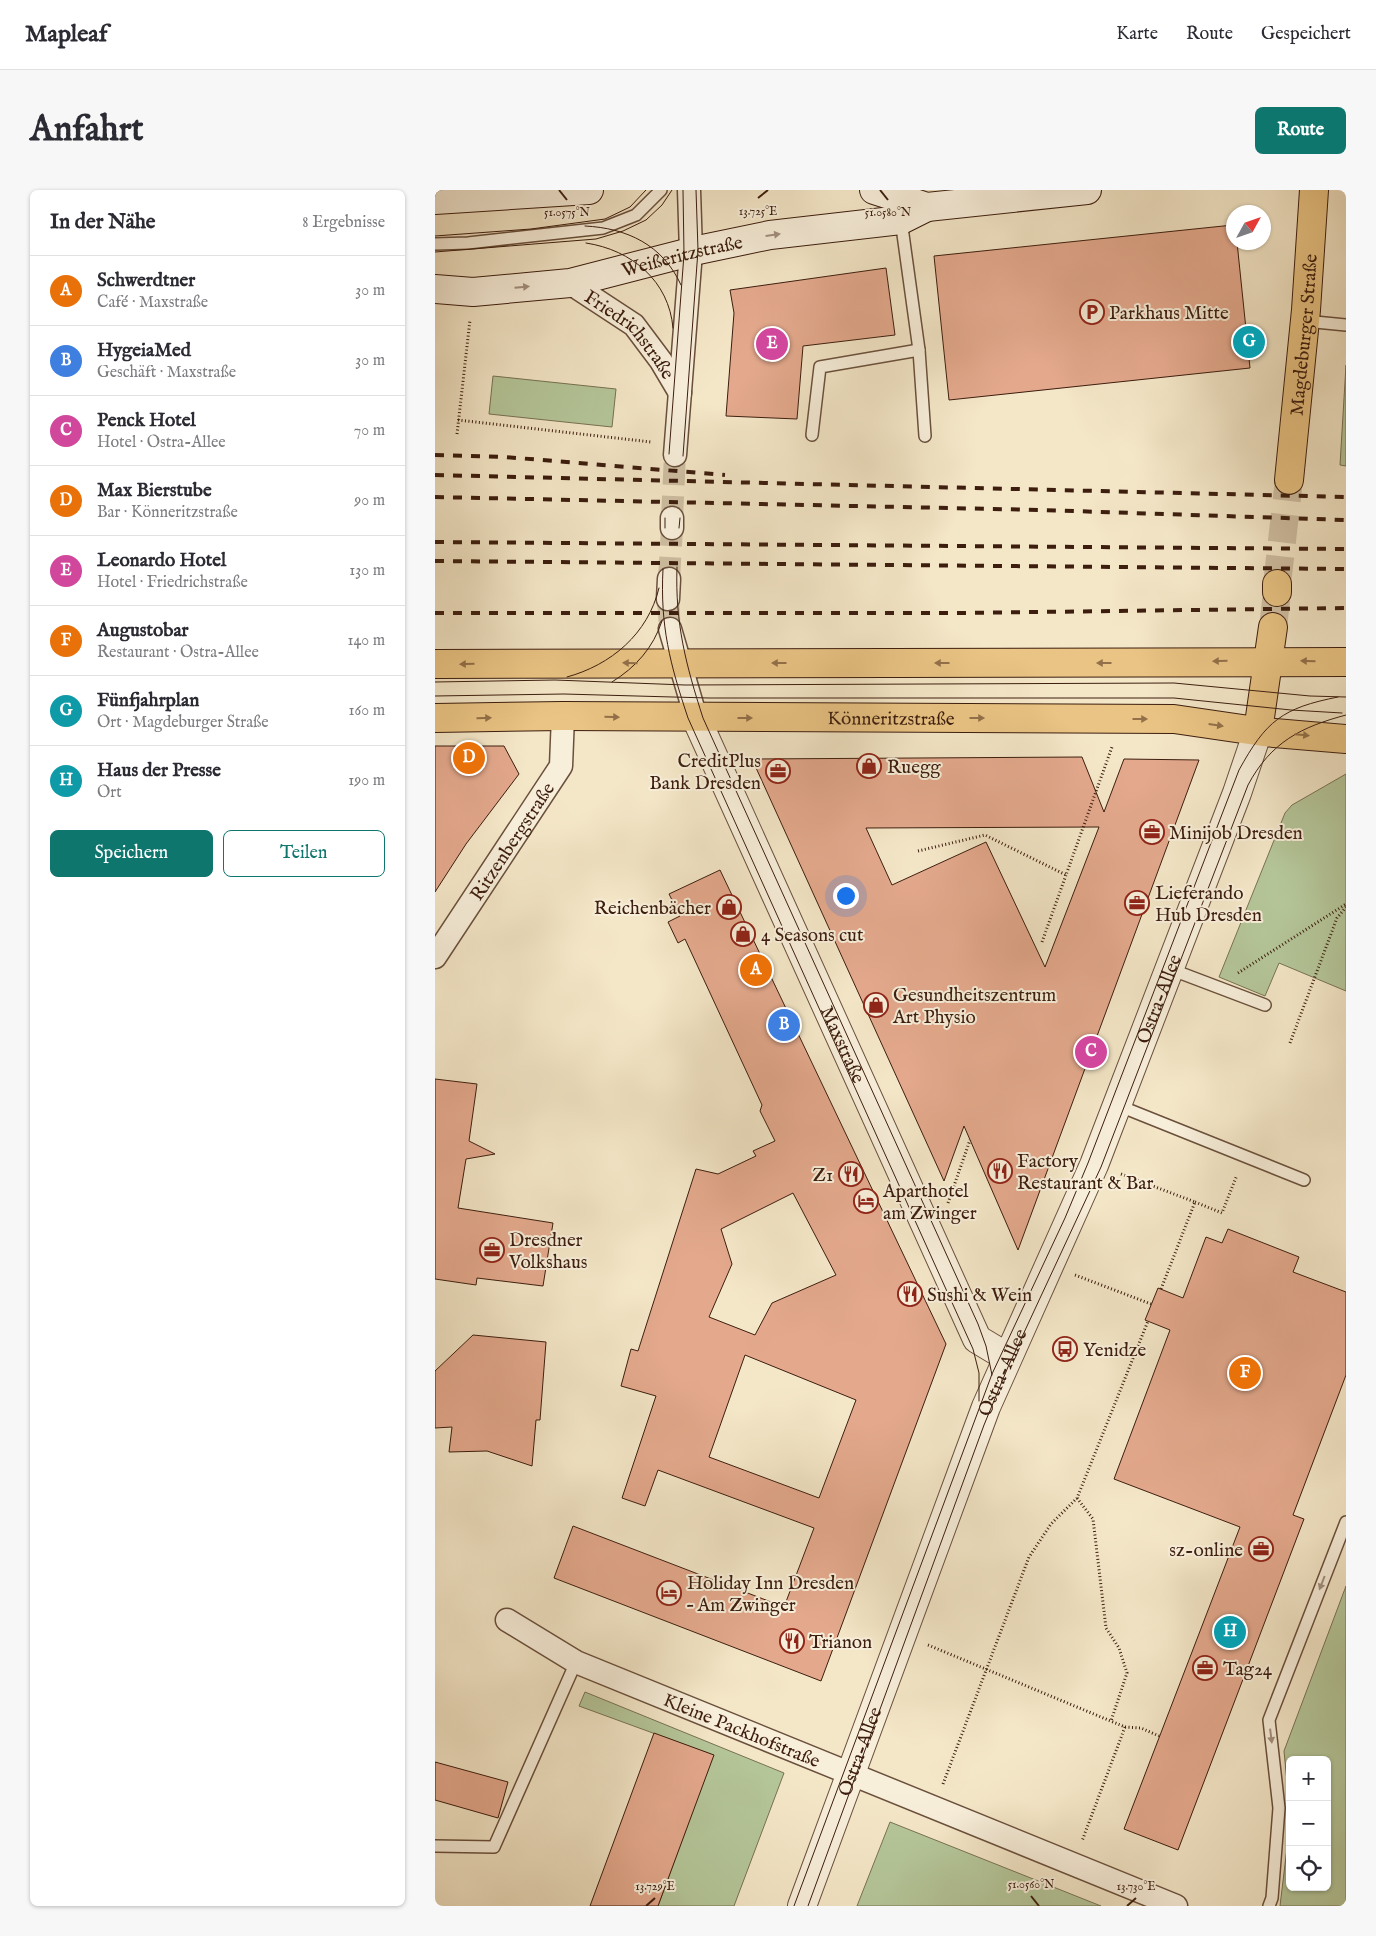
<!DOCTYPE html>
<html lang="de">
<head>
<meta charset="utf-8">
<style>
	body { margin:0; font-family:"IM FELL English",serif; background:#f7f7f7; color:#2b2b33 }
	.controls { position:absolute; right:15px; bottom:15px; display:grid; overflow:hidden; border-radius:8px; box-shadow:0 1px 4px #0004 }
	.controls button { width:45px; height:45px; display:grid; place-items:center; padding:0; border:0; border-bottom:1px solid #e1e1e2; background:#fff; color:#2b2b33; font:25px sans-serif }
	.compass { position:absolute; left:791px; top:15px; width:45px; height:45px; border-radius:50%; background:#fff; box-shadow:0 1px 4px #0004; rotate:50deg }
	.you { position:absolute; left:410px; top:705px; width:18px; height:18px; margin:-12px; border:4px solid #fff; border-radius:50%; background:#1a73e8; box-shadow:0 0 0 8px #1a73e833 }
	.badge { display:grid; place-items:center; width:32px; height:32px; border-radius:50%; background:#0f766e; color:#fff; font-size:16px; font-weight:700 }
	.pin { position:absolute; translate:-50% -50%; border:2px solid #fff; box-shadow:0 1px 5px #0006 }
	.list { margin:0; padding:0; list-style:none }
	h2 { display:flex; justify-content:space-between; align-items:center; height:65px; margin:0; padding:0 20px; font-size:21px }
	h2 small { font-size:16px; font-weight:400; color:#7c7c81 }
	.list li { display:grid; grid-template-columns:32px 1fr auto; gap:15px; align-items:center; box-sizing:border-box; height:70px; padding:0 20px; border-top:1px solid #e1e1e2 }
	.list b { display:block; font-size:19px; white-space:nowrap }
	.list p { margin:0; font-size:16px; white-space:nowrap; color:#7c7c81 }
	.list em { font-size:16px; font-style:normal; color:#7c7c81 }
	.actions { display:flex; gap:10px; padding:15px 20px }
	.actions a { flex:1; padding:11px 0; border:1px solid #0f766e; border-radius:8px; text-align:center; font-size:18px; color:#0f766e }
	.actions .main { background:#0f766e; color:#fff }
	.icon { flex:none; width:28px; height:28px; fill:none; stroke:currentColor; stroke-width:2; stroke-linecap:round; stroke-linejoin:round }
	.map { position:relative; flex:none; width:911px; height:1716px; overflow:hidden; border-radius:8px }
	header { display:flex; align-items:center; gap:30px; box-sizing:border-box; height:70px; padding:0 25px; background:#fff; border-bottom:1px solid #e1e1e2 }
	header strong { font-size:24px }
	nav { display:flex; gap:28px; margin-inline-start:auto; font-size:18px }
	.intro { display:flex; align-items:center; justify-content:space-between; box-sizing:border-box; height:120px; padding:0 30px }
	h1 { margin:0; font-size:35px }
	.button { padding:12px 22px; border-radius:8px; background:#0f766e; color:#fff; font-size:18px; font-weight:700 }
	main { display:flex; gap:30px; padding:0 30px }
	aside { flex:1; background:#fff; border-radius:8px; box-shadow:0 1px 4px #0004 }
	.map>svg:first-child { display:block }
	.green { fill:#b5c79a; stroke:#787254 }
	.building { fill:#e4a98d; stroke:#3c1d0e; fill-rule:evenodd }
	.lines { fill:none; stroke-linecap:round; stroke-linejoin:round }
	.minor-tunnel { stroke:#cfbfa3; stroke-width:22; stroke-dasharray:22 11; stroke-linecap:butt }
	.primary-tunnel { stroke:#cfbfa3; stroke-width:28; stroke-dasharray:28 14; stroke-linecap:butt }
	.service-casing { stroke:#6a503c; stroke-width:14 }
	.minor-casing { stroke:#6a503c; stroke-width:25 }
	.tertiary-casing { stroke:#6a503c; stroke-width:30 }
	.secondary-casing { stroke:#3c1d0e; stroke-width:30 }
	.primary-casing { stroke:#3c1d0e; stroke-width:30 }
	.path { stroke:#3c1d0e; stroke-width:3; stroke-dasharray:1 2.5; stroke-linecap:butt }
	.service { stroke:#f8efdb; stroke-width:11 }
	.minor { stroke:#f8efdb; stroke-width:22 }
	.tertiary { stroke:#f8efdb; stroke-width:28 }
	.secondary { stroke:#f8efdb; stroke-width:28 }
	.primary { stroke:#eac484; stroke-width:28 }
	.tram { stroke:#3c1d0e; stroke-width:1 }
	.rail { stroke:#3c1d0e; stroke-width:4; stroke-dasharray:9 9; stroke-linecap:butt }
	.oneway { fill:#a3907f }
	.oneway2 { fill:#937049 }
	.ticks { fill:none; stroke:#3c1d0e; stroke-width:2 }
	.labels { text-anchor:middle; stroke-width:4; stroke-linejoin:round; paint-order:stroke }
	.street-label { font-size:19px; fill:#3c1d0e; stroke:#f8efdb }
	.poi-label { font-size:19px; fill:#3c1d0e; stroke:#f8efdb; text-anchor:start }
	.ticks-label { font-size:12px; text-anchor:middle; fill:#3c1d0e; stroke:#f8efdb; stroke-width:4; stroke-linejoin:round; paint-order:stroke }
</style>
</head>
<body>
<header>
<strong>Mapleaf</strong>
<nav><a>Karte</a><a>Route</a><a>Gespeichert</a></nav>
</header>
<div class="intro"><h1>Anfahrt</h1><a class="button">Route</a></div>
<main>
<aside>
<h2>In der Nähe<small>8 Ergebnisse</small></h2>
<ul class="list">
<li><span class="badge" style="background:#e8710a">A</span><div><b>Schwerdtner</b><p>Café · Maxstraße</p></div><em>30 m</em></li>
<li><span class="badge" style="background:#3f7fe0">B</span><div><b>HygeiaMed</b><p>Geschäft · Maxstraße</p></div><em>30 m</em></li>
<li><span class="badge" style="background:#d1479c">C</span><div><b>Penck Hotel</b><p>Hotel · Ostra-Allee</p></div><em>70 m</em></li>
<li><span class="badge" style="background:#e8710a">D</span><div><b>Max Bierstube</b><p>Bar · Könneritzstraße</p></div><em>90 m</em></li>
<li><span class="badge" style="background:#d1479c">E</span><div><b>Leonardo Hotel</b><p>Hotel · Friedrichstraße</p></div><em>130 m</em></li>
<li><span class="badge" style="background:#e8710a">F</span><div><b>Augustobar</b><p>Restaurant · Ostra-Allee</p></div><em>140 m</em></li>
<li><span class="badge" style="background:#0f9aa8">G</span><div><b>Fünfjahrplan</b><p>Ort · Magdeburger Straße</p></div><em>160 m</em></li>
<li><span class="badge" style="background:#0f9aa8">H</span><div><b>Haus der Presse</b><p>Ort</p></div><em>190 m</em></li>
</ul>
<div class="actions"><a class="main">Speichern</a><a>Teilen</a></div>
</aside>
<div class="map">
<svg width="911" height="1716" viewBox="0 0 911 1716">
	<rect width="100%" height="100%" fill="#f4e7c8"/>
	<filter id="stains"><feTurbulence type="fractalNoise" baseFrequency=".004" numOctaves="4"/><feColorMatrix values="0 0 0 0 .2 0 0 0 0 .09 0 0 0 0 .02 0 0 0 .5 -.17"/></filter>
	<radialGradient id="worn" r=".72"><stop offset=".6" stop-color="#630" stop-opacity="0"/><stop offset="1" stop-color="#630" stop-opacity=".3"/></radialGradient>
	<g class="green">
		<path d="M911,175V276L905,275Z"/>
		<path d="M58,186L181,199L177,237L54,224Z"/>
		<path d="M911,584V801L844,773L830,806L784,787L850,623L857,615Z"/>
		<path d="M911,1396V1716H845L855,1633V1697H892V1570H855V1622L849,1561Z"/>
		<path d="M150,1502L349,1583L299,1716H223L278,1565L144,1516Z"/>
		<path d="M455,1632L666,1716H422Z"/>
	</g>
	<g class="building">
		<path d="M798,35V52H802L815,178L514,210L499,66Z"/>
		<path d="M451,78L460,145L368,156L362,229L291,226L299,123L295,100Z"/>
		<path d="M0,556H69L84,584L31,654L0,702Z"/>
		<path d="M647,567L669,622L689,569L764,570L583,1060L529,936L509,991L317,569ZM664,637L610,777L551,652L457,695L431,638Z"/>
		<path d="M285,680L511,1154L386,1491L119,1388L138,1336L349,1417L379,1338L223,1280L210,1316L187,1308L221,1206L186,1196L196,1159L203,1161L261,979L283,984L321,966L318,961L340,951L325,921L327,915L250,749L243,753L233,732L245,726L234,704ZM358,1003L401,1085L337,1113L320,1145L274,1127L297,1074L286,1039ZM310,1165L421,1210L384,1308L274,1267Z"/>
		<path d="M0,889L42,894L34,951L60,964L31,969L23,1018L118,1033L108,1096L42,1088L41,1095L0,1089Z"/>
		<path d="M793,1039L864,1067L858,1082L911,1102V1185L858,1325L869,1329L743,1660L689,1639L805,1337L679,1289L735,1140L710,1130L723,1098L748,1108L771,1047L787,1053Z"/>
		<path d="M38,1145L111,1152L105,1230H101L97,1276L52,1261L14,1262L17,1237L0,1238V1181Z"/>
		<path d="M219,1543L279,1565L223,1716H155Z"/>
		<path d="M0,1572L73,1592L63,1628L0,1610Z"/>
	</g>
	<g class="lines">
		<g class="minor-tunnel">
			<path d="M237,328L240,265"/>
			<path d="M234,389L237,338"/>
			<path d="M233,409L235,439"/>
		</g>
		<g class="primary-tunnel">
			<path d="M842,394L854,290"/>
			<path d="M838,437L842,402"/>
		</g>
		<defs>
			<g id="service">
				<path d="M466,30L484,160L490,246"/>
				<path d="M0,54L33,53L168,38L201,25L226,0"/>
				<path d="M870,131L911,135"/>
				<path d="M377,245L385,177L484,160"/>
				<path d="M735,779L830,815"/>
				<path d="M682,915L869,990"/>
				<path d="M0,1656L59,1657L141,1472"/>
				<path d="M834,1716L837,1708L844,1618L834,1530L911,1332"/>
			</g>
			<g id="minor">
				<path id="s1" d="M135,93L199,135L226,171L245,203"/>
				<path d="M240,265L256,62L254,0"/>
				<path d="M237,338V328"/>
				<path d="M233,409L234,389"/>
				<path d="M235,439L261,528"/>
				<path id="s2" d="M0,767L126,576L128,526"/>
				<path id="s3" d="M72,1430L141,1472L741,1716"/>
			</g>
			<g id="tertiary">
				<path id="s4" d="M261,528L542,1149L572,1167"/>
				<path id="s5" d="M367,1716L551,1217L659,975L802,603L823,541"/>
			</g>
			<g id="secondary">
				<path d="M439,0L492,17L652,0"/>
				<path d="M0,10L154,0"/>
				<path id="s6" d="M0,99L38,102L135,93L263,60L335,45L466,30L492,17"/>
			</g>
			<g id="primary">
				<path id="s7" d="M854,290L871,120L879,0"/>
				<path d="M842,402V394"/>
				<path d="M0,474L911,472"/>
				<path id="s8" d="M0,528L128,526L739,529L828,542L911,549"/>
				<path d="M823,541L838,437"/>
			</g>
		</defs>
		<use href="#service" class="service-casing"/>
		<use href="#minor" class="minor-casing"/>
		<use href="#tertiary" class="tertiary-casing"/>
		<use href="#secondary" class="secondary-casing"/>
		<use href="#primary" class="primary-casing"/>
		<g class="path">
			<path d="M23,230L216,252"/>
			<path d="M22,244L35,130"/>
			<path d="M483,661L550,645L631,685L677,557"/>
			<path d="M607,752L631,685"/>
			<path d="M803,783L911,714"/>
			<path d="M855,853L902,728L911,717"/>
			<path d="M686,984L760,1012L726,1099"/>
			<path d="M760,1012L787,1023L802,985"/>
			<path d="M513,1013L535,950"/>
			<path d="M640,1085L716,1114"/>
			<path d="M642,1308L658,1329L671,1438L684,1458L692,1483L676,1531"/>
			<path d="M493,1455L690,1537L647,1651"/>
			<path d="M690,1537L706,1538L724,1546"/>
			<path d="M508,1594L594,1367L616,1334L642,1308L713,1131"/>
		</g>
		<use href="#service" class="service"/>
		<use href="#minor" class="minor"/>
		<use href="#tertiary" class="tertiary"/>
		<use href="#secondary" class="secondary"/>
		<use href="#primary" class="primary"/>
		<g class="tram">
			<path d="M150,36C192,38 228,55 246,95"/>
			<path d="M0,46L96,39L170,29L195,17L211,0"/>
			<path d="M151,53C197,60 234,91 238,138"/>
			<path d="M0,62L161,49L188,41L211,30L227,15L237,0"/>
			<path d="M234,264L249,64L248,0"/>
			<path d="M248,266L263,60L261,0"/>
			<path d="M230,338V328"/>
			<path d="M244,338L245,328"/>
			<path d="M242,377C240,434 251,475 268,528L543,1134L551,1156L557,1185"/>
			<path d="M228,379C225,436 235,474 253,528L538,1159L544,1183V1211"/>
			<path d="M132,487C176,475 213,444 224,398"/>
			<path d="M0,492L120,490L250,495L739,493L875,506L911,507"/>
			<path d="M177,492C201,477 218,458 227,431"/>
			<path d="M0,506L129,504L274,508H739L856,520L907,523"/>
			<path d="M359,1716L557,1184L630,1028L653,973L804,580C831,531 847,518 903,507"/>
			<path d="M373,1716L549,1235L573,1177L666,977L813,595C836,552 866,537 911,525"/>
		</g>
		<g class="rail">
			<path d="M0,265L70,267L290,285"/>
			<path d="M0,285L911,307"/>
			<path d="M0,307L606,320L911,330"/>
			<path d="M0,352L911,359"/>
			<path d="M0,371L911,379"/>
			<path d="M0,423H524L911,418"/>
		</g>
	</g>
	<defs><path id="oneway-solid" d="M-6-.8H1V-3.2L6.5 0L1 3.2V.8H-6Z" transform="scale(1.25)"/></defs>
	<g class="oneway">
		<use href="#oneway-solid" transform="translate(338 45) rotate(-8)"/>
		<use href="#oneway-solid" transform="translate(87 97) rotate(-5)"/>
		<use href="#oneway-solid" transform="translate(887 1393) rotate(111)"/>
		<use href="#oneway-solid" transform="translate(836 1546) rotate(83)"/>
	</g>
	<g class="oneway2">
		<use href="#oneway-solid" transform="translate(785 471) rotate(179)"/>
		<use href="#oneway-solid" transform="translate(873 471) rotate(-179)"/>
		<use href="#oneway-solid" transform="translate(195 473) rotate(-179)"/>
		<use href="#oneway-solid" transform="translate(344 473) rotate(180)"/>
		<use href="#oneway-solid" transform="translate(507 473) rotate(180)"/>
		<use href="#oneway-solid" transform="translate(669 473) rotate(180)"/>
		<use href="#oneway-solid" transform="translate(32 474) rotate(179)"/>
		<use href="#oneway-solid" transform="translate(177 527) rotate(1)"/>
		<use href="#oneway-solid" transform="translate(49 528) rotate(-1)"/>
		<use href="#oneway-solid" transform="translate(310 528)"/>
		<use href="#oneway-solid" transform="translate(542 528)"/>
		<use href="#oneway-solid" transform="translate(705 529)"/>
		<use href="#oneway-solid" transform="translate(781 535) rotate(8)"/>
		<use href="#oneway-solid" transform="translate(867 545) rotate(5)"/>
	</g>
	<path class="ticks" d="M124,0L132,10M445,0L453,10M323,8L333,0M596,1706L604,1716M211,1716L220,1708M692,1716L701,1708"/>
	<defs>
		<symbol id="parking-ring" viewBox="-11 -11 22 22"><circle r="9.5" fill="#f8efdb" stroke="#8f2418" stroke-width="1.5"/><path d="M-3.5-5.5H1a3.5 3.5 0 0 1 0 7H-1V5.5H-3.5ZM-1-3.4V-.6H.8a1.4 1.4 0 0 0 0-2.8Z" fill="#8f2418"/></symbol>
		<symbol id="shop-ring" viewBox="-11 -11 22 22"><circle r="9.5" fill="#f8efdb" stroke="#8f2418" stroke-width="1.5"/><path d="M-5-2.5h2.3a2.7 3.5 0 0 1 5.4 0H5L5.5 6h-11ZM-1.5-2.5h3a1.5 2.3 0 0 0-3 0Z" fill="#8f2418"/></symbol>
		<symbol id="office-ring" viewBox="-11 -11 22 22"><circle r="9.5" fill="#f8efdb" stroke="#8f2418" stroke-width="1.5"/><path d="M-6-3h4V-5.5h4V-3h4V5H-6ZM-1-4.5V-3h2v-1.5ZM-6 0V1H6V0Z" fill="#8f2418"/></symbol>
		<symbol id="restaurant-ring" viewBox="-11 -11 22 22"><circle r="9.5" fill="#f8efdb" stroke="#8f2418" stroke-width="1.5"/><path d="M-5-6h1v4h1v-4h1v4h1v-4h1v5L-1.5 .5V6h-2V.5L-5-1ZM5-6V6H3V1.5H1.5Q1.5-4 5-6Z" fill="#8f2418"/></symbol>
		<symbol id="hotel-ring" viewBox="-11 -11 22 22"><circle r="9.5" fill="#f8efdb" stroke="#8f2418" stroke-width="1.5"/><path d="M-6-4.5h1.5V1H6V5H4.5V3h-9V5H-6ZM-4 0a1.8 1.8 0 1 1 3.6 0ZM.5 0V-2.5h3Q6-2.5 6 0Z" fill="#8f2418"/></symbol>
		<symbol id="bus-ring" viewBox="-11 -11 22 22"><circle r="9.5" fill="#f8efdb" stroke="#8f2418" stroke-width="1.5"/><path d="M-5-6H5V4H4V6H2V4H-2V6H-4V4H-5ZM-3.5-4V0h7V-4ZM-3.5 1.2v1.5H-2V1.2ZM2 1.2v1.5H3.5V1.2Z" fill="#8f2418"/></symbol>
	</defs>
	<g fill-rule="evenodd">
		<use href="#parking-ring" x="643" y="108" width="28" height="28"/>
		<use href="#shop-ring" x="420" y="562" width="28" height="28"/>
		<use href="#office-ring" x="329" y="567" width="28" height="28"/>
		<use href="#office-ring" x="703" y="628" width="28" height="28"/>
		<use href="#office-ring" x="688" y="699" width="28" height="28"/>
		<use href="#shop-ring" x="280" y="703" width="28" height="28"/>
		<use href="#shop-ring" x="294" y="730" width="28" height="28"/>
		<use href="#shop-ring" x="427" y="801" width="28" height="28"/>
		<use href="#restaurant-ring" x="551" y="967" width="28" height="28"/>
		<use href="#restaurant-ring" x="402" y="970" width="28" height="28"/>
		<use href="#hotel-ring" x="417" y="997" width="28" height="28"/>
		<use href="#office-ring" x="43" y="1046" width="28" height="28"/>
		<use href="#restaurant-ring" x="461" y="1090" width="28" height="28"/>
		<use href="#bus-ring" x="616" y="1145" width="28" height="28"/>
		<use href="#office-ring" x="812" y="1345" width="28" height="28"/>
		<use href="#hotel-ring" x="220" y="1389" width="28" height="28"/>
		<use href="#restaurant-ring" x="343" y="1437" width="28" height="28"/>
		<use href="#office-ring" x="756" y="1464" width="28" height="28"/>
	</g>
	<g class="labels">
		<g class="street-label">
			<text dy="7" stroke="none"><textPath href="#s6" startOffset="251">Weißeritzstraße</textPath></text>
			<text dy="7" stroke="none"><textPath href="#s7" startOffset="146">Magdeburger Straße</textPath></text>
			<text dy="7" stroke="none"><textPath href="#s1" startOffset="80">Friedrichstraße</textPath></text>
			<text dy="7" stroke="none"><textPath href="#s8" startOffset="456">Könneritzstraße</textPath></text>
			<text dy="7" stroke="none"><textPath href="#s2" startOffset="139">Ritzenbergstraße</textPath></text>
			<text dy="7" stroke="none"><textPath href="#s5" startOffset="975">Ostra-Allee</textPath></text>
			<text dy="7" stroke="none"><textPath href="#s4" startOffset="358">Maxstraße</textPath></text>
			<text dy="7" stroke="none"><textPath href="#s5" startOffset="570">Ostra-Allee</textPath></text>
			<text dy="7" stroke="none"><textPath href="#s3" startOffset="260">Kleine Packhofstraße</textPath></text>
			<text dy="7" stroke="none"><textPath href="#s5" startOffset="165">Ostra-Allee</textPath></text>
		</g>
		<g class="poi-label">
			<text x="674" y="129">Parkhaus Mitte</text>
			<text x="326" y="577" text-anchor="end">CreditPlus<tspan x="326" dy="22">Bank Dresden</tspan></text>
			<text x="452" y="583">Ruegg</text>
			<text x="734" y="649">Minijob Dresden</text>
			<text x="720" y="709">Lieferando<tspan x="720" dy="22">Hub Dresden</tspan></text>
			<text x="276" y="724" text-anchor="end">Reichenbächer</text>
			<text x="326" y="751">4 Seasons cut</text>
			<text x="458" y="811">Gesundheitszentrum<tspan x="458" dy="22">Art Physio</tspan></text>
			<text x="582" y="977">Factory<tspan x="582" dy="22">Restaurant &amp; Bar</tspan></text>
			<text x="398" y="991" text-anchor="end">Z1</text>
			<text x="448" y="1007">Aparthotel<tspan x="448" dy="22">am Zwinger</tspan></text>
			<text x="74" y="1056">Dresdner<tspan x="74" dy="22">Volkshaus</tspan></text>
			<text x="492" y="1111">Sushi &amp; Wein</text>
			<text x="648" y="1166">Yenidze</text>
			<text x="808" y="1366" text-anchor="end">sz-online</text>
			<text x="252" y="1399">Holiday Inn Dresden<tspan x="252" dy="22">– Am Zwinger</tspan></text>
			<text x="374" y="1458">Trianon</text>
			<text x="788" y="1485">Tag24</text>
		</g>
	</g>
	<g class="ticks-label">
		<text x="323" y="25">13.725°E</text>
		<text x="132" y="26">51.0575°N</text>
		<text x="453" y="26">51.0580°N</text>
		<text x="596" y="1698">51.0560°N</text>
		<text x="220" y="1700">13.729°E</text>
		<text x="701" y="1700">13.730°E</text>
	</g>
	<rect width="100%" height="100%" filter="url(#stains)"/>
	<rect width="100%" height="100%" fill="url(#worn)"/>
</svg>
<div class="controls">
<button>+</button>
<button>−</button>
<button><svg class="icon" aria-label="locate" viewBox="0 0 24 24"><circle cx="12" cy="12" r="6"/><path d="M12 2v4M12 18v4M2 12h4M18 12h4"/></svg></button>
</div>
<svg class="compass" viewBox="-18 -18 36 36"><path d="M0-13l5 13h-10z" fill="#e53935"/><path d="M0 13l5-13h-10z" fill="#7c7c81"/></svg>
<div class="you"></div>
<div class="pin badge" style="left:321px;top:780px;background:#e8710a">A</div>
<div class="pin badge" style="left:349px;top:835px;background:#3f7fe0">B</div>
<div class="pin badge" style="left:656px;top:862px;background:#d1479c">C</div>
<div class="pin badge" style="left:34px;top:568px;background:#e8710a">D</div>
<div class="pin badge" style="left:337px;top:154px;background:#d1479c">E</div>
<div class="pin badge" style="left:810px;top:1183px;background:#e8710a">F</div>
<div class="pin badge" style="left:814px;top:152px;background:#0f9aa8">G</div>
<div class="pin badge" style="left:795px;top:1442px;background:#0f9aa8">H</div>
</div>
</main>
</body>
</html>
